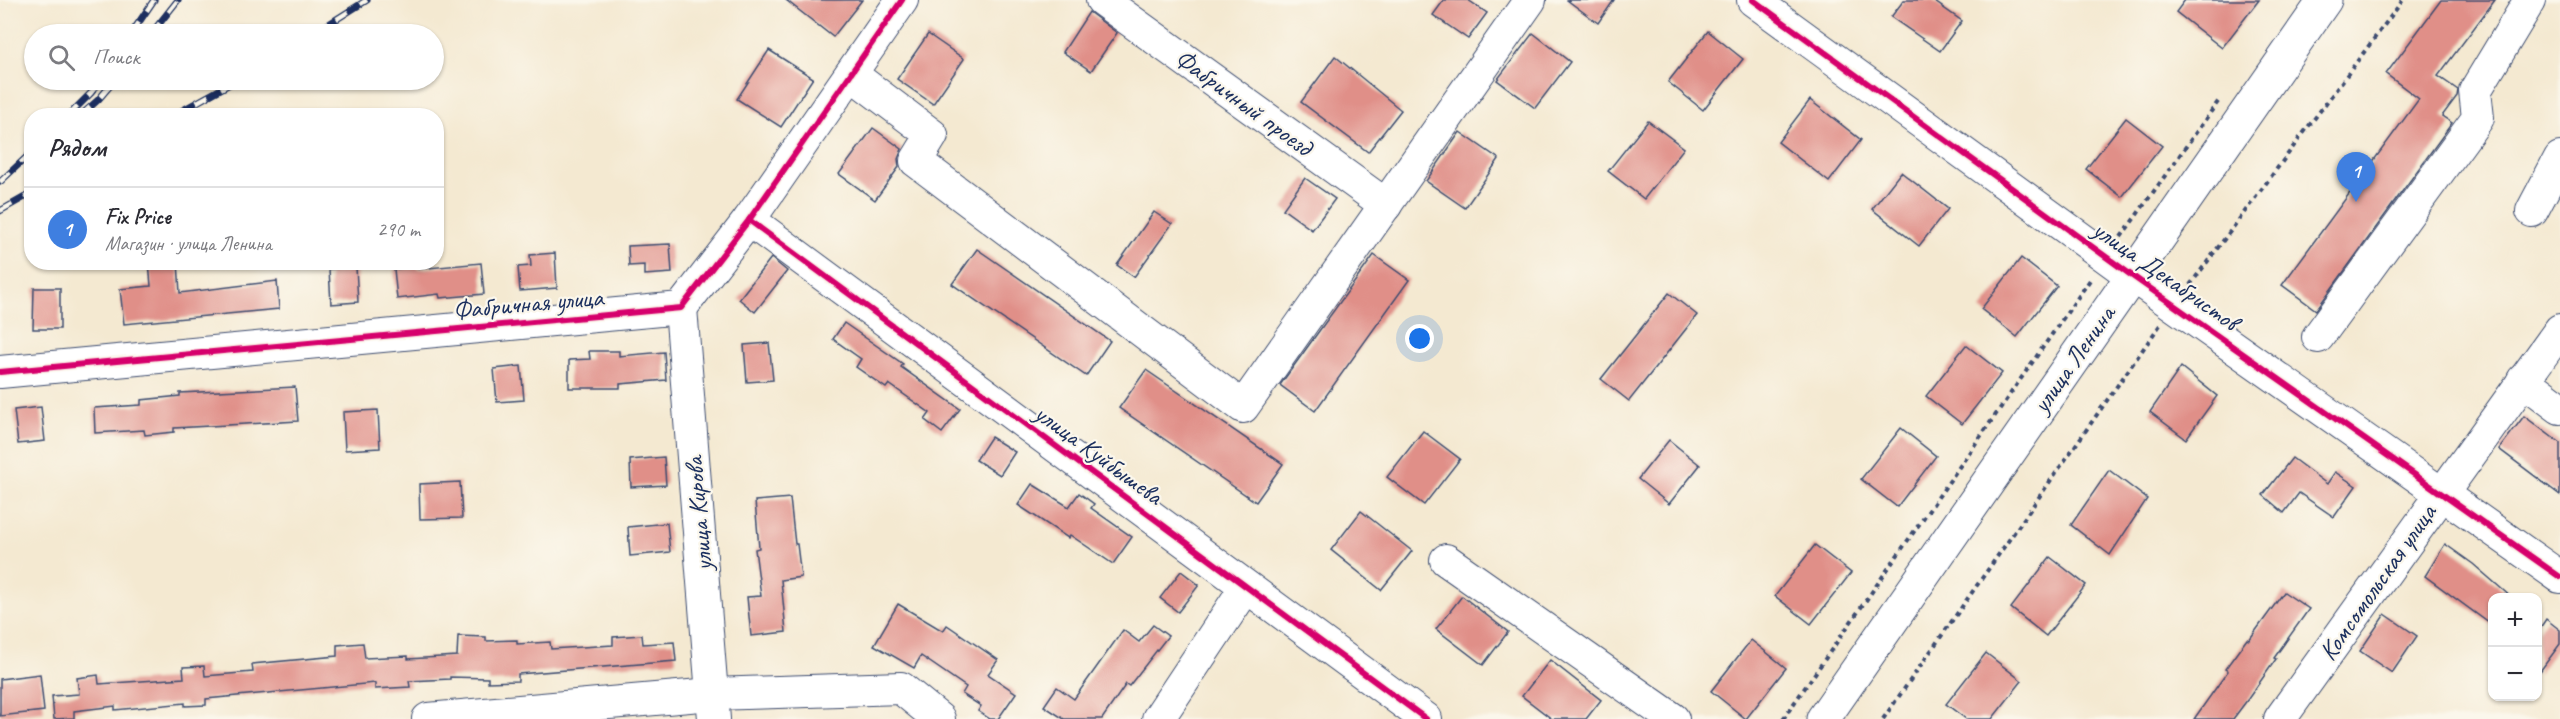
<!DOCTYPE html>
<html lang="ru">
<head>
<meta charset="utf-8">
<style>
	body { margin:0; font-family:Caveat,sans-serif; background:#f2f2f3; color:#2b2b33 }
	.controls { position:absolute; right:18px; bottom:18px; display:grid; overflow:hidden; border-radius:12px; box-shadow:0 2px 4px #0004 }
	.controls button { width:54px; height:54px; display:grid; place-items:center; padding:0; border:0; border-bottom:2px solid #e1e1e2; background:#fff; color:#2b2b33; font:30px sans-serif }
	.you { position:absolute; left:1420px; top:339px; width:21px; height:21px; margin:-15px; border:4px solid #fff; border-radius:50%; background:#1a73e8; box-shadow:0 0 0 9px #1a73e833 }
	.badge { display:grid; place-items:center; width:39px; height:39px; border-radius:50%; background:#1f6fb2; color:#fff; font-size:20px; font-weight:700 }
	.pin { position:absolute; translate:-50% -50px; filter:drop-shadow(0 2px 3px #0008) }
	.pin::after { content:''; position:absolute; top:32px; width:21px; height:18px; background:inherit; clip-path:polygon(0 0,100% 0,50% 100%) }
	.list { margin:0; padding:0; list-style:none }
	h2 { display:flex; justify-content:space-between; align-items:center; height:78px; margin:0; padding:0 24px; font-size:26px }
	h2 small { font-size:20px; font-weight:400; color:#7c7c81 }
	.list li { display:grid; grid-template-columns:39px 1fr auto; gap:18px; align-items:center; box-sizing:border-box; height:84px; padding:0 24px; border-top:2px solid #e1e1e2 }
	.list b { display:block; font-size:22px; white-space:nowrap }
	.list p { margin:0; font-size:20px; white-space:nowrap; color:#7c7c81 }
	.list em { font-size:20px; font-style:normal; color:#7c7c81 }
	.icon { flex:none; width:33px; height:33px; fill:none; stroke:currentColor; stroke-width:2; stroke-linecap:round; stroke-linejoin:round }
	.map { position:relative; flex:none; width:2560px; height:719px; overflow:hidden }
	.search { position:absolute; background:#fff; box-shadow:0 2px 4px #0004; left:24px; top:24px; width:420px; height:66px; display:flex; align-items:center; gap:15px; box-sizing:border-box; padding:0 21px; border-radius:33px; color:#7c7c81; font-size:22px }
	.panel { position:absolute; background:#fff; box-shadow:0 2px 4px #0004; left:24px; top:108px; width:420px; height:162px; border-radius:24px }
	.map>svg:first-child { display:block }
	.building { fill:#e08f88 }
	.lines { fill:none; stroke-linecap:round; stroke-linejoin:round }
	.minor-casing { stroke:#3c4b6f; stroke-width:34 }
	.major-casing { stroke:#3c4b6f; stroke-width:35 }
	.path { stroke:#3c4b6f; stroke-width:4; stroke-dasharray:4.5 4.5; stroke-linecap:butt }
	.minor { stroke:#fff; stroke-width:32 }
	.major { stroke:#fff; stroke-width:33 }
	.rail-casing { stroke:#1b2f5e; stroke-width:7 }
	.rail { stroke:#fbf7ec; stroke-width:4.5; stroke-dasharray:14; stroke-linecap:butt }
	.cycleway-casing { stroke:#fbf7ec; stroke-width:10 }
	.cycleway { stroke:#d6006c; stroke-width:6 }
	.labels { text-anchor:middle; stroke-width:4.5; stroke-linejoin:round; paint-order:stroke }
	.street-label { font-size:26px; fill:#1b2f5e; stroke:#fbf7ec }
</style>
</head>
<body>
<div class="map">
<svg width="2560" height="719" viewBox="0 0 2560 719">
	<rect width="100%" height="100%" fill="#fbf7ec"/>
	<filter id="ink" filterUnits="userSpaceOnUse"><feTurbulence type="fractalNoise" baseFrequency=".0167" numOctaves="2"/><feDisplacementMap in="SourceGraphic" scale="12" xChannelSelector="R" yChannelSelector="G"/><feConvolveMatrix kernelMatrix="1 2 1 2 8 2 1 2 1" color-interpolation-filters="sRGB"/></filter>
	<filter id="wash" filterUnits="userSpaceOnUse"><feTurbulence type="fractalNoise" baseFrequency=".008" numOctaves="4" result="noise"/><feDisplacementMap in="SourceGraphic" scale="24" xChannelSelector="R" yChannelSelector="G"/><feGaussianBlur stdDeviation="1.35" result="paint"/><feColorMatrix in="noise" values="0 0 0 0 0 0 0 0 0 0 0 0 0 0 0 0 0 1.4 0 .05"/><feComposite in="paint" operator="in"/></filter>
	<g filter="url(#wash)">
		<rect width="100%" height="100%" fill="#f4e9d1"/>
		<g id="blocks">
			<g class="building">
				<path d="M786,0H862L833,37Z"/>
				<path d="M1444,0H1468L1487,13L1468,39L1433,15Z"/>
				<path d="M1567,0H1614L1598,23Z"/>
				<path d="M1904,0H1932L1962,21L1940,51L1891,17Z"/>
				<path d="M2185,0H2259L2222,48L2176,12Z"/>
				<path d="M2441,0H2495L2438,76L2458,90L2457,96L2442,116L2452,123L2316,310L2282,285L2419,99L2386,74Z"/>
				<path d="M1089,12L1117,33L1091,71L1063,52Z"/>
				<path d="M1708,31L1743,59L1703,110L1668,82Z"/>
				<path d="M1533,33L1570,62L1535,108L1497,80Z"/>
				<path d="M928,34L964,59L933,104L897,79Z"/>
				<path d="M769,50L813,78L781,127L737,99Z"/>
				<path d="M1335,56L1401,110L1368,152L1301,102Z"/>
				<path d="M1810,100L1861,140L1829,182L1778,142Z"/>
				<path d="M2126,118L2162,146L2122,197L2086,169Z"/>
				<path d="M1648,121L1684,148L1644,199L1608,171Z"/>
				<path d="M873,128L902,149L898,159L899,167L875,200L839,174Z"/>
				<path d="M1460,132L1499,159L1465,208L1426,181Z"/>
				<path d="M1901,172L1948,209L1919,246L1872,209Z"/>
				<path d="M1305,178L1335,199L1312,230L1283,209Z"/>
				<path d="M1154,212L1172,224L1134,277L1117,265Z"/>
				<path d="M670,244L672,273L644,275V265L629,266L628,246Z"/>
				<path d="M977,249L1110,341L1086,376L952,284Z"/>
				<path d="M555,253L557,288L520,291L518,267L531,266L530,255Z"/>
				<path d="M1374,255L1409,280L1315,411L1280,385Z"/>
				<path d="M771,258L787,271L755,312L739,299Z"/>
				<path d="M2021,258L2057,286L2017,337L1981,309Z"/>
				<path d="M149,262H178L180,293L277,281L279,309L124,324L120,289L151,286Z"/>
				<path d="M481,263L484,294L440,298L439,294L397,299L394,269L418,267V269Z"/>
				<path d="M356,267L358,302L331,304L329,269Z"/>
				<path d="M34,288H60V329H33Z"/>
				<path d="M1669,293L1697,315L1629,401L1601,379Z"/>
				<path d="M844,323L903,364L901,367L960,409L942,433L925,420L930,413L889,384L886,388L856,367L861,359L833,339Z"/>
				<path d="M769,343L773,380L747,382L744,345Z"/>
				<path d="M1966,345L2002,373L1962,424L1926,396Z"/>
				<path d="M589,351H619V356L664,352L666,380L620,384V388H569V360L590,359Z"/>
				<path d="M521,366L524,400L497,402L494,369Z"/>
				<path d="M2181,367L2217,396L2186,439L2150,412Z"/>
				<path d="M1146,370L1283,464L1256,502L1119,408Z"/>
				<path d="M295,387L298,421L174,428V432L145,435L144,430L95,433L94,408L141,405V400L180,396V393Z"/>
				<path d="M41,407L45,441L18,444L14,410Z"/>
				<path d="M378,410L380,448L345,450L343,412Z"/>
				<path d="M2524,416L2560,443V495L2499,449Z"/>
				<path d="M1901,428L1936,456L1897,507L1861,479Z"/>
				<path d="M1423,431L1460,459L1424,505L1387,477Z"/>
				<path d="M991,437L1015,452L1000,475L976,460Z"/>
				<path d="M1669,440L1700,465L1669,504L1638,479Z"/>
				<path d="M664,457L666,485L631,487L630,460Z"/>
				<path d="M2292,458L2327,484L2335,472L2356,486L2334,517L2299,493L2284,513L2263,495Z"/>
				<path d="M2109,470L2147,499L2110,555L2071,525Z"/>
				<path d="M460,482L462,518L420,519L419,484Z"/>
				<path d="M1032,484L1069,507L1079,493L1094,504L1091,508L1132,537L1113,564L1070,535L1068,538L1018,505Z"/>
				<path d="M790,498L795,544H797L801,577L781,580L786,632L751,636L747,597L761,596L755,549L759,548L755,501Z"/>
				<path d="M1361,511L1412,551L1381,590L1331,550Z"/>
				<path d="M667,523L670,552L630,556L628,527Z"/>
				<path d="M2445,544L2473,564L2511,597H2493V626L2425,576Z"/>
				<path d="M1815,545L1851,573L1811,624L1775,596Z"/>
				<path d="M2050,557L2086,585L2046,636L2011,608Z"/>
				<path d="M1181,571L1199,585L1178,612L1160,598Z"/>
				<path d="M2284,592L2309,609L2274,658L2276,659L2248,699L2233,719H2194L2228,671L2225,669L2247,639L2249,640Z"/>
				<path d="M1462,596L1508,632L1483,665L1436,629Z"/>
				<path d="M898,604L943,631L947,625L998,660L988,674L1016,693L998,719H990L978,711L981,706L962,694L966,687L921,656L914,668L874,645Z"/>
				<path d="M2385,614L2417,636L2392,673L2360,651Z"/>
				<path d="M2546,619L2560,630V644L2538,674V631Z"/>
				<path d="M1153,625L1168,636L1129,686L1126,684L1102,719H1064L1044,706L1057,687L1074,699L1123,630L1139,642Z"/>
				<path d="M642,635L643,644L674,642L676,661L518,674V681L488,682V678L450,677V679L409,681L410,687L375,689V683L206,699V705L185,706V703L115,710V706L74,711V718L54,719L52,696L79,694L77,678L98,675L99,684L184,678L183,667L204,666L205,676L253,672L252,664L337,656V645L363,643L365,658L408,656V659L457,656L458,636L486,637V641L517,640V644L550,642L551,649L613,645V637Z"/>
				<path d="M1751,640L1786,668L1746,719L1711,691Z"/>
				<path d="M1986,653L2022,681L1992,719H1966L1946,704Z"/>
				<path d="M1550,660L1601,700L1586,719H1552L1522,696Z"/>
				<path d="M40,674L44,711L0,716V679Z"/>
			</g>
		</g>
	</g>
	<g filter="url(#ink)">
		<use href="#blocks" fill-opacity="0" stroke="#3c4b6f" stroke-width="1.5"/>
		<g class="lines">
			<defs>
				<g id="minor">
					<path d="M1102,0L1386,205"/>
					<path d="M1753,0L2131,275L2560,577"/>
					<path d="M851,74L932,135L916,161L1243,407L1530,0"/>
					<path d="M2532,211L2560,158"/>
					<path d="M749,220L1426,719"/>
					<path d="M681,308L714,719"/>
					<path d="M2318,337L2478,118L2475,91L2530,0"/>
					<path d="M0,372L681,308L749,220L902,0"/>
					<path d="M2523,380L2560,408"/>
					<path d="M1446,560L1673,719"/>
					<path d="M428,719L712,694L901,688L939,719"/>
					<path d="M1158,719L1246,587"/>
					<path d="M2280,719L2560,330"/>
				</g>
				<path id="major" d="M1823,719L2325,0"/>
			</defs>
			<use href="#minor" class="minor-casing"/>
			<use href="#major" class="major-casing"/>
			<g class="path">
				<path d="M2121,237L2220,99"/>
				<path d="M2190,285L2403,0"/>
				<path d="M1783,719L2092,277"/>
				<path d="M1883,719L2160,325"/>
			</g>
			<use href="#minor" class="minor"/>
			<use href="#major" class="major"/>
			<defs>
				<g id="rail">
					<path d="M131,34L154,0"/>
					<path d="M151,34L178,0"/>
					<path d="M313,34L367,0"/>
					<path d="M68,116L91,93L101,80"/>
					<path d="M80,116L98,100L115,80"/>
					<path d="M172,116L237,80"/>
					<path d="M0,182L32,152"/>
					<path d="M0,211L32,193"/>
				</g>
			</defs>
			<use href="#rail" class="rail-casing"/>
			<use href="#rail" class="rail"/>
			<defs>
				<g id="cycleway">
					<path d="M1753,0L2131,275L2560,577"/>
					<path d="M749,220L1426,719"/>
					<path d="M0,372L681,308L749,220L902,0"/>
				</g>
			</defs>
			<use href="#cycleway" class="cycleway-casing"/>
			<use href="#cycleway" class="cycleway"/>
		</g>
	</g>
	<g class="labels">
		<g class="street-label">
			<text transform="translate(1244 102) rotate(36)" y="9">Фабричный проезд</text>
			<text transform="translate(2166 275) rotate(35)" y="9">улица Декабристов</text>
			<text transform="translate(528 303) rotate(-5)" y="9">Фабричная улица</text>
			<text transform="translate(2073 359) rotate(-55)" y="9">улица Ленина</text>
			<text transform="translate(1099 454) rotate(36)" y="9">улица Куйбышева</text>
			<text transform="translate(698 514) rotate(-95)" y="9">улица Кирова</text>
			<text transform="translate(2377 582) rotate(-55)" y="9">Комсомольская улица</text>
		</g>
	</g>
</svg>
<div class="controls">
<button>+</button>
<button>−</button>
</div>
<div class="you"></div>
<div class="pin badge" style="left:2356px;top:202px;background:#3f7fe0">1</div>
<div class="search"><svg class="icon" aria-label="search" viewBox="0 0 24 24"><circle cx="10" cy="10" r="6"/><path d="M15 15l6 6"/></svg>Поиск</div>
<section class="panel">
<h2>Рядом<small></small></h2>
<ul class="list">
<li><span class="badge" style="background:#3f7fe0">1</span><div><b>Fix Price</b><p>Магазин · улица Ленина</p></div><em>290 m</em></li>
</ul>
</section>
</div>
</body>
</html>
